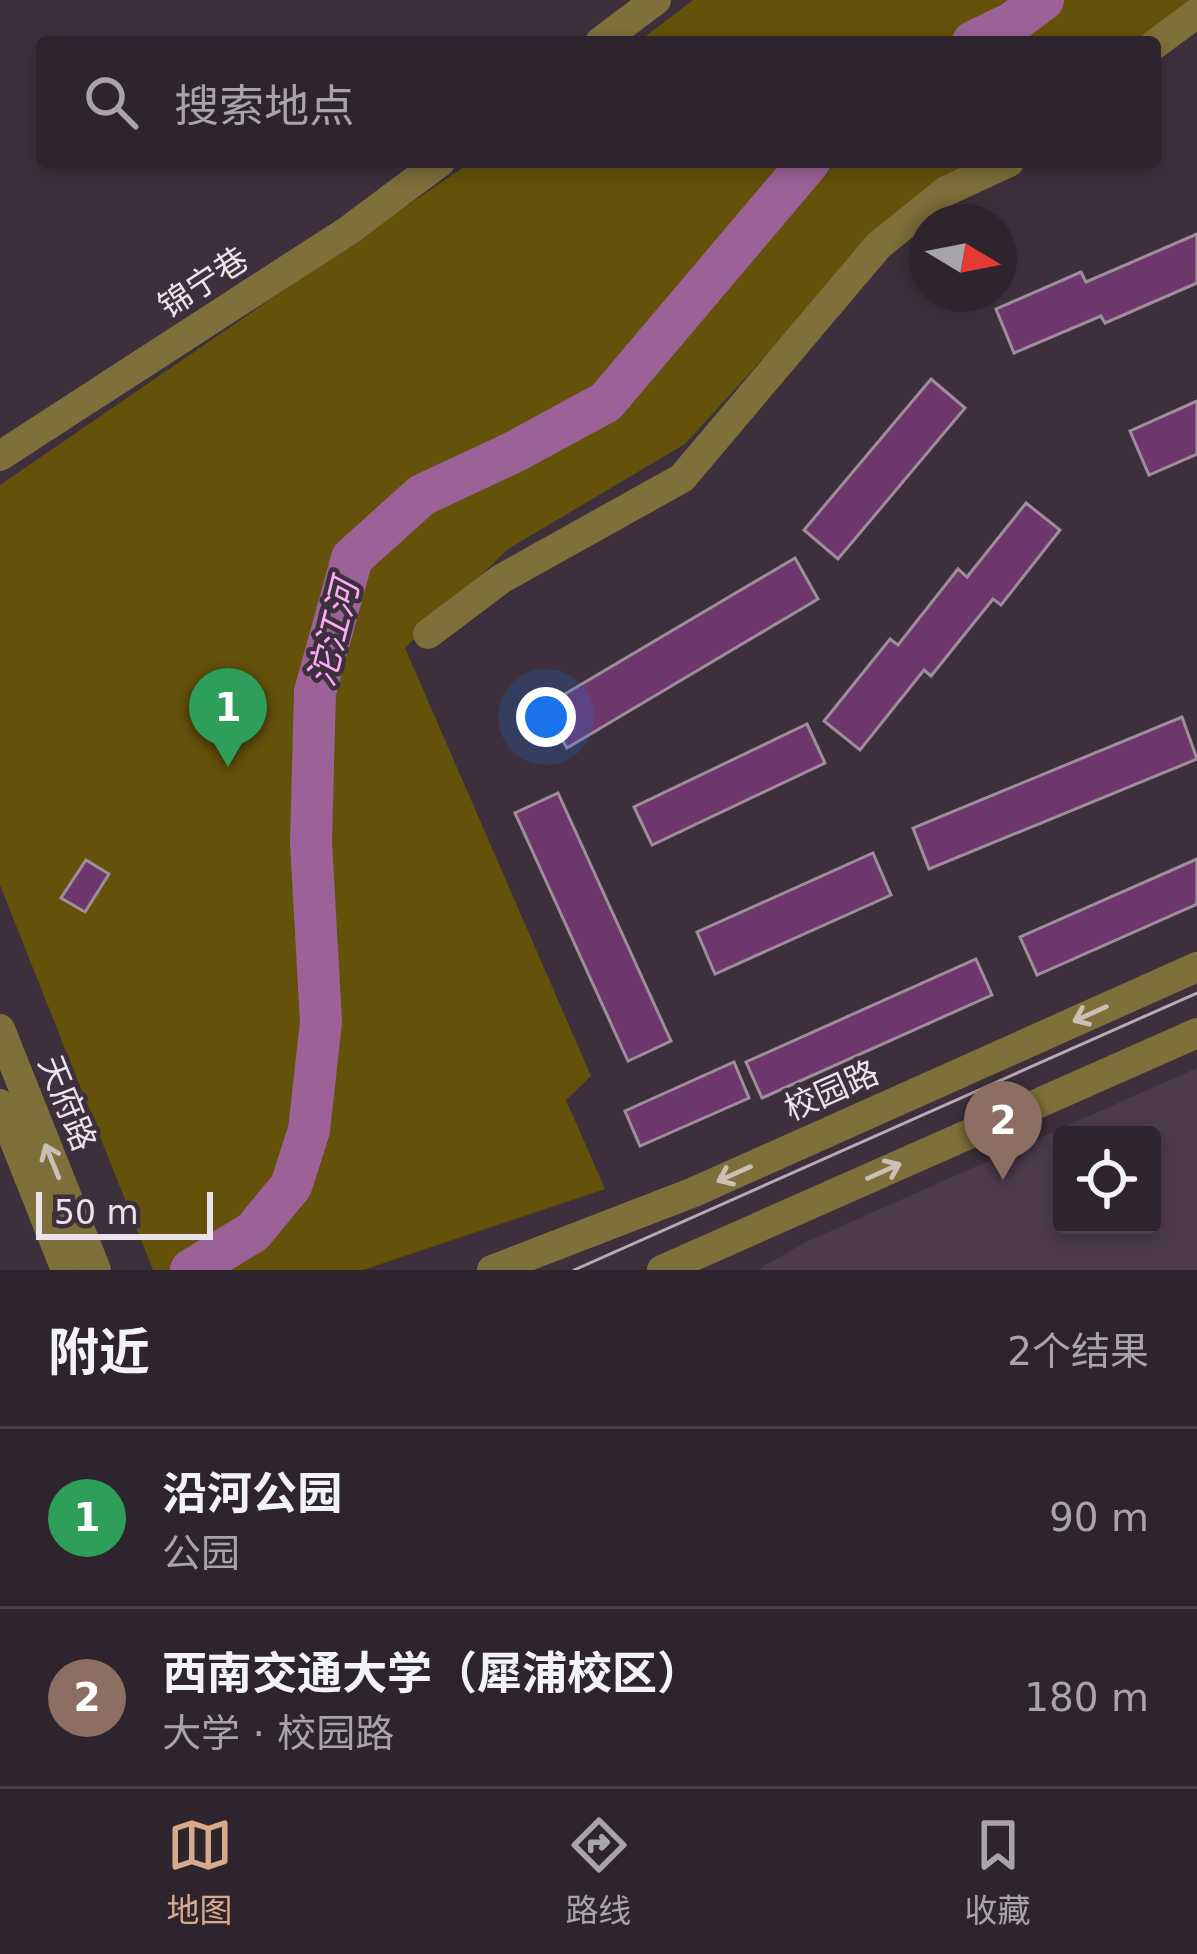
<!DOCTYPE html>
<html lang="zh">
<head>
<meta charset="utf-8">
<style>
	body { margin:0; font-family:"DejaVu Sans","Noto Sans SC",sans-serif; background:#3a3039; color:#f1f3f6 }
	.controls { position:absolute; right:36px; bottom:36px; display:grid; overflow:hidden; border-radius:12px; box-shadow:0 6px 18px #0003 }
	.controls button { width:108px; height:108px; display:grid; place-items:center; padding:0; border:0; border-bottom:3px solid #494149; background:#2e242d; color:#f1f3f6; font:60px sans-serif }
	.compass { position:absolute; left:909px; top:204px; width:108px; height:108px; border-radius:50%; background:#2e242d; box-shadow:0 6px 18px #0003; rotate:100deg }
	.scale { position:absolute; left:36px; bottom:30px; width:177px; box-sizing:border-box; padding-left:12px; border:6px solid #ebe3ea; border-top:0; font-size:33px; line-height:42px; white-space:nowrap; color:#ebe3ea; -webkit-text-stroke:9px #3d303c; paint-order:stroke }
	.you { position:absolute; left:546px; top:717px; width:42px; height:42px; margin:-30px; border:9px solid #fff; border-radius:50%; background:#1a73e8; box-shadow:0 0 0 18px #1a73e833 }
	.badge { display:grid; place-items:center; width:78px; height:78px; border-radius:50%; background:#d6ab8b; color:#fff; font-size:39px; font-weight:700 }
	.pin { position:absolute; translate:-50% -99px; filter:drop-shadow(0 3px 6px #0008) }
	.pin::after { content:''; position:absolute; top:63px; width:42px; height:36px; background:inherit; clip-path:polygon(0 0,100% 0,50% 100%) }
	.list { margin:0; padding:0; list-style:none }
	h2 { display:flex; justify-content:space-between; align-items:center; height:156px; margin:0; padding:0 48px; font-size:51px }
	h2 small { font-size:39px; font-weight:400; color:#a7a4aa }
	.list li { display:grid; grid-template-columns:78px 1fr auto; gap:36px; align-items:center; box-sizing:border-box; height:180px; padding:0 48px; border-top:3px solid #494149 }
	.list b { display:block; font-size:45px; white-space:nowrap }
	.list p { margin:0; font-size:39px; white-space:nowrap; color:#a7a4aa }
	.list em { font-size:39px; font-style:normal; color:#a7a4aa }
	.icon { flex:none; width:66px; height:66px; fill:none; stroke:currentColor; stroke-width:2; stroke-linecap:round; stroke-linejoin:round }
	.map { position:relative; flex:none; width:1197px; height:1270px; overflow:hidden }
	.search { position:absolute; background:#2e242d; box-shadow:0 6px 18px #0003; left:36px; right:36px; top:36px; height:132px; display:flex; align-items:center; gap:30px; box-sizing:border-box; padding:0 42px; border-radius:12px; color:#a7a4aa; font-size:45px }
	.sheet { height:516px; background:#2e242d }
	nav { display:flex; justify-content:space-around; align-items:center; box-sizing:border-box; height:168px; border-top:3px solid #494149; background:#2e242d; font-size:33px; color:#a7a4aa }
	nav a { display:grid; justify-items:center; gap:6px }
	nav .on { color:#d6ab8b }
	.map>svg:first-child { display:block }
	.built { fill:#4d3b4b; fill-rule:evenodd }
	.green { fill:#64510a }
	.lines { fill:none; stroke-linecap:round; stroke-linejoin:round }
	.river { stroke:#9c6298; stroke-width:42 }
	.building { fill:#6e376b; stroke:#9e8e9c; stroke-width:3 }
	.minor { stroke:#7f6f3a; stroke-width:30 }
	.tram { stroke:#b6acb5; stroke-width:3 }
	.oneway { stroke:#cbc0b5 }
	.labels { text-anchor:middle; stroke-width:9; stroke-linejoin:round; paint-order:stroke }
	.street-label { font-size:33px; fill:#ebe3ea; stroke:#3d303c }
	.water-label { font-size:36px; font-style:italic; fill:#fcaaf7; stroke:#3d303c }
</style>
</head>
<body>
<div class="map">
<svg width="1197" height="1270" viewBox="0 0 1197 1270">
	<rect width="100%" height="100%" fill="#3d303c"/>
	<path class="built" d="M1197,1068V1270H757L806,1242ZM1062,1135H1152V1225H1062Z"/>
	<g class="green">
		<path d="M693,0H1197L1143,42H638Z"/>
		<path d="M471,162H973L888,222L685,444L508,549L405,648L591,1076L566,1100L605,1189L363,1270H153L0,885V485Z"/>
	</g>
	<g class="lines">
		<g class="river">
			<path d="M973,42L1012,23L1043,0"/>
			<path d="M191,1270L253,1232L291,1186L309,1130L321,1022L311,842L315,692L352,558L422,495L514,452L606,402L809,162"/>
		</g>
	</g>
	<g class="building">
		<path d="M1197,234V283L1105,323L1101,316L1014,353L996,309L1081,272L1086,282Z"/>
		<path d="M931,379L965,408L838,559L804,530Z"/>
		<path d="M1197,401V454L1149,475L1130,431Z"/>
		<path d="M1026,503L1060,530L1001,605L993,599L931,676L924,670L860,750L824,721L890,639L898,645L958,569L967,577Z"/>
		<path d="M795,558L818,599L567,748L543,707Z"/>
		<path d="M1182,717L1197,759L929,869L913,828Z"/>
		<path d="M807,724L825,763L652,845L634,807Z"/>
		<path d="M558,793L671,1041L628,1061L515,813Z"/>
		<path d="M873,853L891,895L715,974L697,932Z"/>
		<path d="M1197,859V904L1037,975L1020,937Z"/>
		<path d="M86,860L109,874L85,912L61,898Z"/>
		<path d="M976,959L992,995L762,1098L746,1062Z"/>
		<path d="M734,1062L749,1098L640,1146L625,1111Z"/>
	</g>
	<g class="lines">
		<g class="minor">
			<path d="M600,42L656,0"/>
			<path d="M1155,44L1197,13"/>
			<path d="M0,456L349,230L440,162"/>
			<path d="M428,634L501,579L682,478L878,246L946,191L1009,162"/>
			<path d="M0,1029L96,1270"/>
			<path d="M0,1104L66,1270"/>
			<path d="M492,1270L694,1192L1197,967"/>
			<path d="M662,1270L1197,1033"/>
		</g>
		<path class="tram" d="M574,1270L1197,993"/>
	</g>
	<defs><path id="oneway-shaft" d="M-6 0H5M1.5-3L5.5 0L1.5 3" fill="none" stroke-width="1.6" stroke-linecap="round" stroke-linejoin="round" transform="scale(3)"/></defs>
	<g class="oneway">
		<use href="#oneway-shaft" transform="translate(1090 1014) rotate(156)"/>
		<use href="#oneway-shaft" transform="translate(52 1161) rotate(-112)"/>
		<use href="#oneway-shaft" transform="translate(884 1171) rotate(-24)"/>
		<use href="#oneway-shaft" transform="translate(734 1174) rotate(156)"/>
	</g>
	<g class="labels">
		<g class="street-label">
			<text transform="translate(203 282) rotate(-33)" y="12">锦宁巷</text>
			<text transform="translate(831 1090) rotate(-24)" y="12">校园路</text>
			<text transform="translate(68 1103) rotate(68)" y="12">天府路</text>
		</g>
		<g class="water-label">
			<text transform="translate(333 633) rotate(-76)" y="13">沱江河</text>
		</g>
	</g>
</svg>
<div class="controls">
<button><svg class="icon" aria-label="locate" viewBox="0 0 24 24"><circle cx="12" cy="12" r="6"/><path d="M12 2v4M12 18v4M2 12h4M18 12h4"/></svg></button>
</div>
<svg class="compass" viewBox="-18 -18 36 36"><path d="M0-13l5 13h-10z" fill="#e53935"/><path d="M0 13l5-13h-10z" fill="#a7a4aa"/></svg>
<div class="scale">50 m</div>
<div class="you"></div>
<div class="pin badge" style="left:228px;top:767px;background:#2e9e5b">1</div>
<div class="pin badge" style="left:1003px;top:1180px;background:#8d6e63">2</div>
<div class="search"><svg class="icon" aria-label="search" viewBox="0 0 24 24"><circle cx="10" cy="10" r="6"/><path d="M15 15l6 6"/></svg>搜索地点</div>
</div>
<section class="sheet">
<h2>附近<small>2个结果</small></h2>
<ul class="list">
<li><span class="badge" style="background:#2e9e5b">1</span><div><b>沿河公园</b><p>公园</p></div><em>90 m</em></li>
<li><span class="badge" style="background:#8d6e63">2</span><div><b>西南交通大学（犀浦校区）</b><p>大学 · 校园路</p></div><em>180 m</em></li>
</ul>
</section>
<nav>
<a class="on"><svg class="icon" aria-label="map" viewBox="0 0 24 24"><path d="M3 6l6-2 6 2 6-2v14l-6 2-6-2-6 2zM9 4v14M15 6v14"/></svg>地图</a>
<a><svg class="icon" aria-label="directions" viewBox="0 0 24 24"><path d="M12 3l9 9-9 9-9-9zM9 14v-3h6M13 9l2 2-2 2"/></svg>路线</a>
<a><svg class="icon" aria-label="saved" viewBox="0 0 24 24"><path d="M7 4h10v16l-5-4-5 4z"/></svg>收藏</a>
</nav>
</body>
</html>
